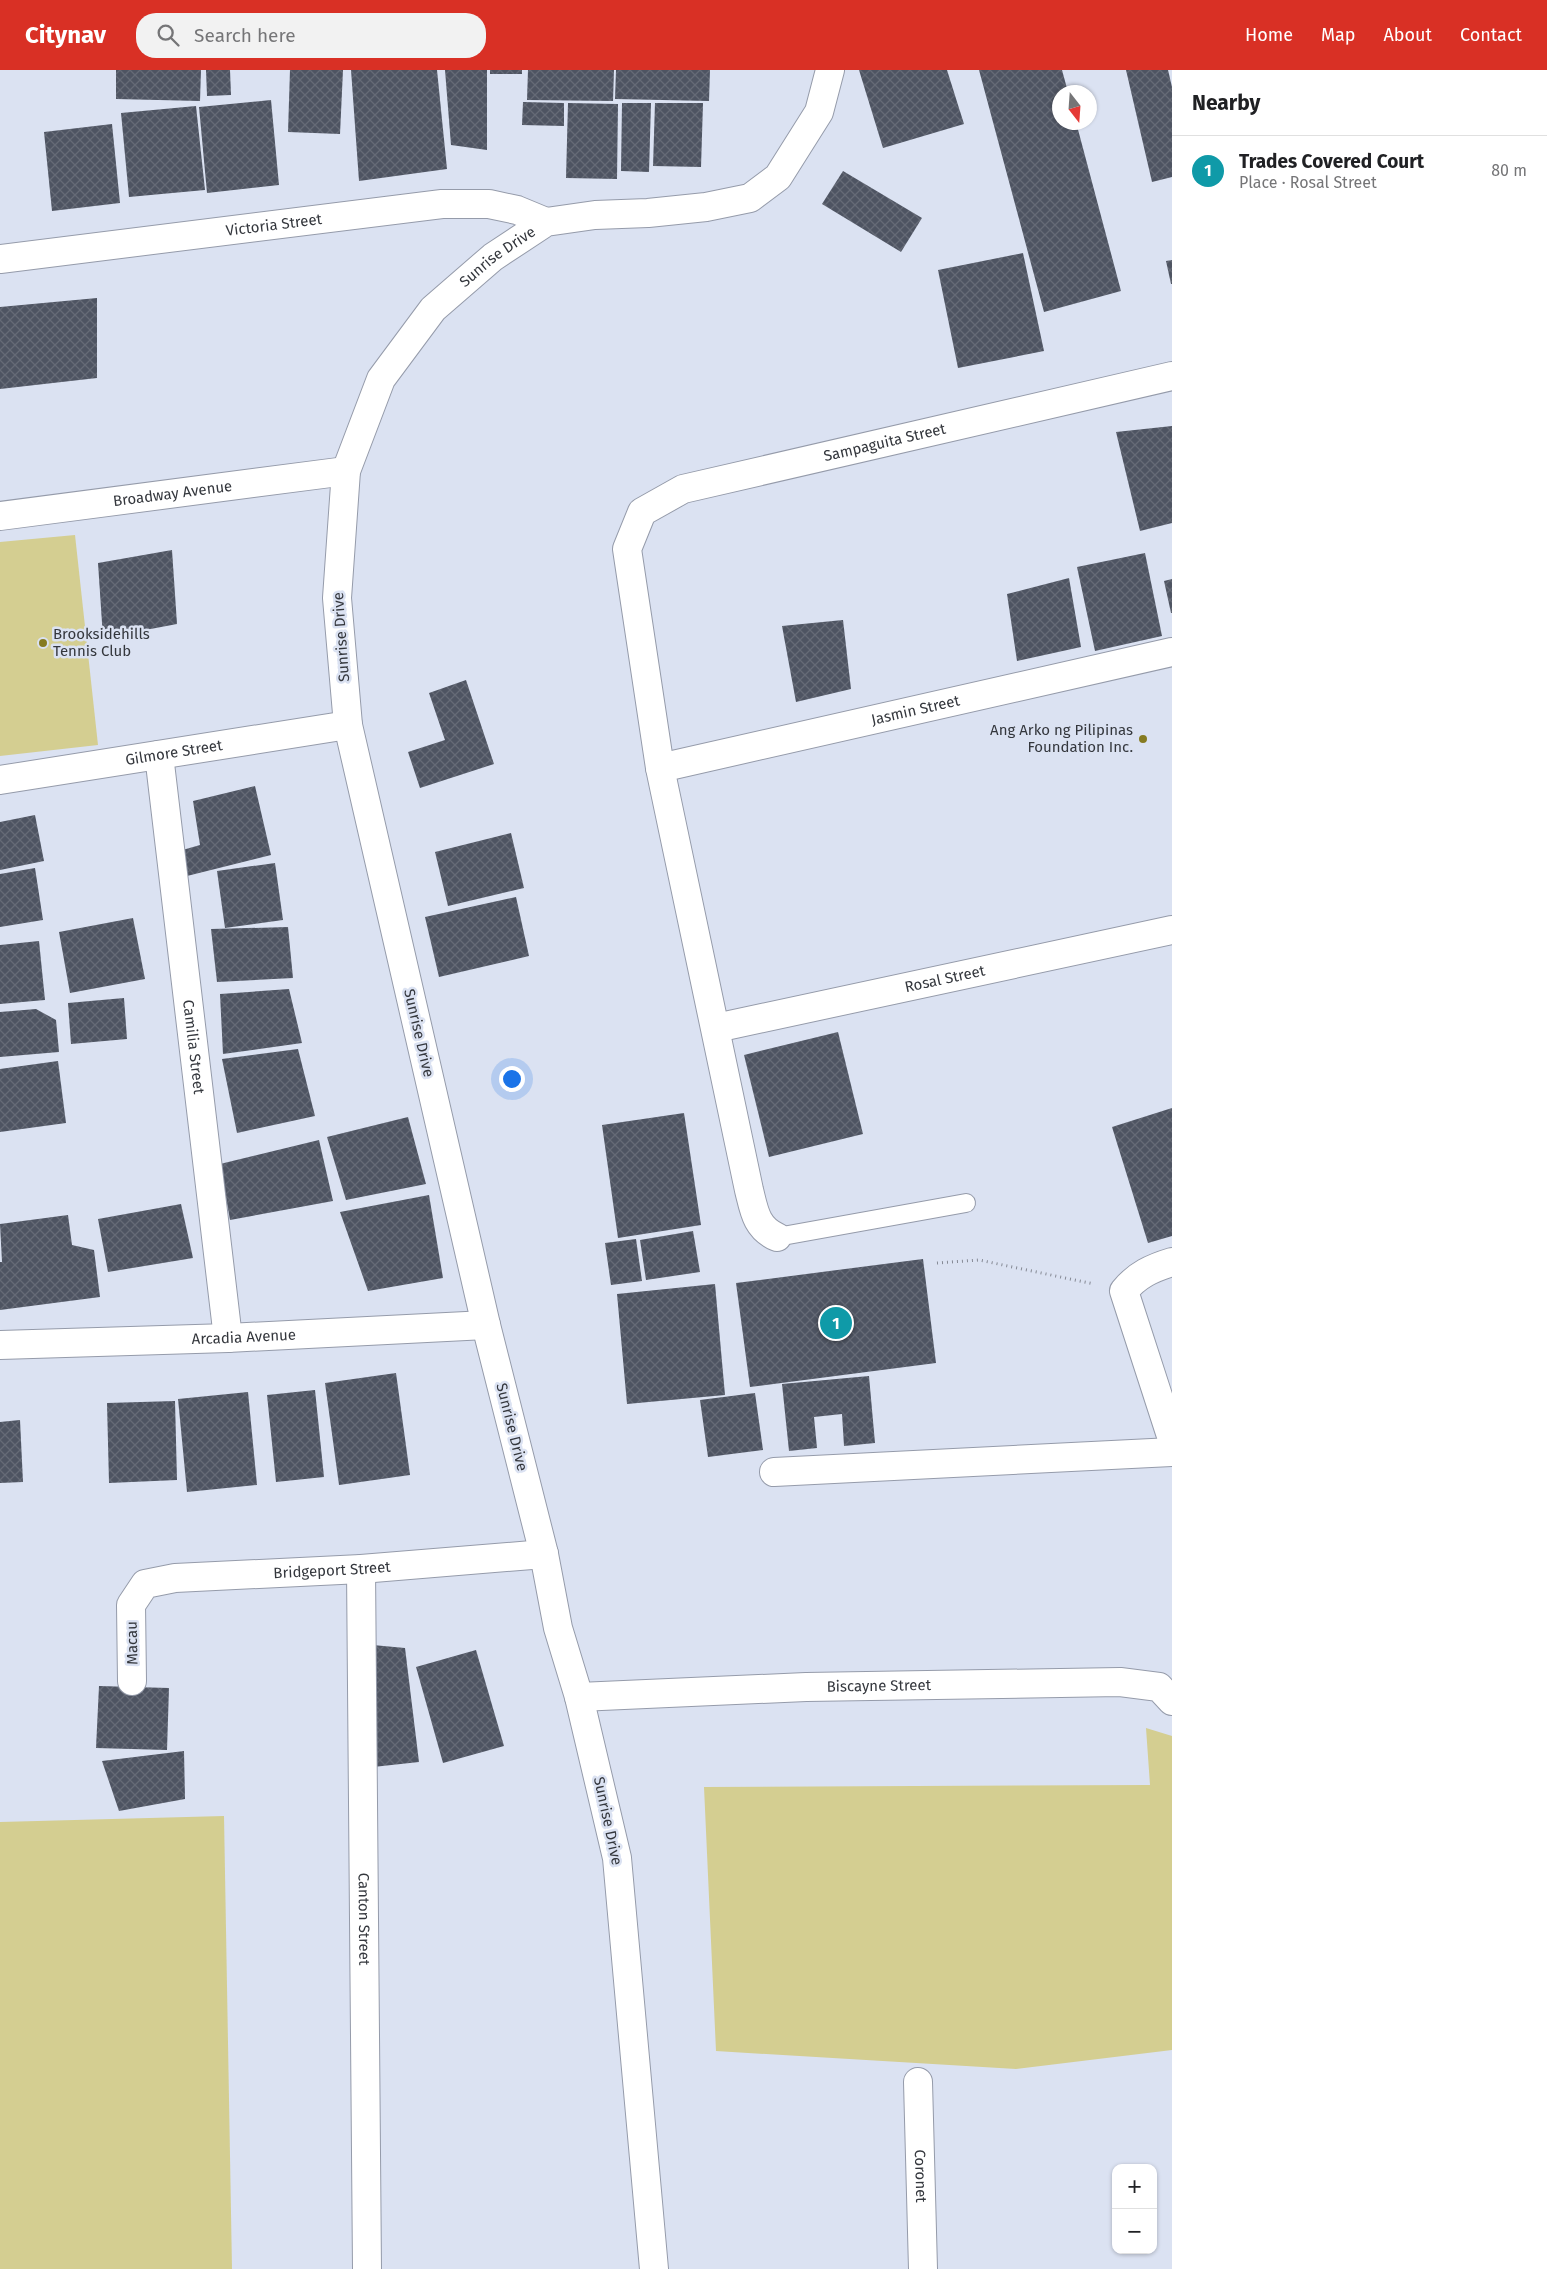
<!DOCTYPE html>
<html lang="en">
<head>
<meta charset="utf-8">
<style>
	body { margin:0; font-family:"Fira Sans",sans-serif; background:#f2f2f2; color:#202124 }
	.controls { position:absolute; right:15px; bottom:15px; display:grid; overflow:hidden; border-radius:10px; box-shadow:0 1px 4px #0004 }
	.controls button { width:45px; height:45px; display:grid; place-items:center; padding:0; border:0; border-bottom:1px solid #e0e0e0; background:#fff; color:#202124; font:25px sans-serif }
	.compass { position:absolute; left:1052px; top:15px; width:45px; height:45px; border-radius:50%; background:#fff; box-shadow:0 1px 4px #0004; rotate:163deg }
	.you { position:absolute; left:511px; top:1008px; width:18px; height:18px; margin:-12px; border:4px solid #fff; border-radius:50%; background:#1a73e8; box-shadow:0 0 0 8px #1a73e833 }
	.badge { display:grid; place-items:center; width:32px; height:32px; border-radius:50%; background:#d93025; color:#fff; font-size:16px; font-weight:700 }
	.pin { position:absolute; translate:-50% -50%; border:2px solid #fff; box-shadow:0 1px 5px #0006 }
	.list { margin:0; padding:0; list-style:none }
	h2 { display:flex; justify-content:space-between; align-items:center; height:65px; margin:0; padding:0 20px; font-size:21px }
	h2 small { font-size:16px; font-weight:400; color:#757577 }
	.list li { display:grid; grid-template-columns:32px 1fr auto; gap:15px; align-items:center; box-sizing:border-box; height:70px; padding:0 20px; border-top:1px solid #e0e0e0 }
	.list b { display:block; font-size:19px; white-space:nowrap }
	.list p { margin:0; font-size:16px; white-space:nowrap; color:#757577 }
	.list em { font-size:16px; font-style:normal; color:#757577 }
	.icon { flex:none; width:28px; height:28px; fill:none; stroke:currentColor; stroke-width:2; stroke-linecap:round; stroke-linejoin:round }
	.map { position:relative; flex:none; width:1172px; height:2199px; overflow:hidden }
	header { display:flex; align-items:center; gap:30px; box-sizing:border-box; height:70px; padding:0 25px; background:#d93025; color:#fff }
	header strong { font-size:24px }
	nav { display:flex; gap:28px; margin-inline-start:auto; font-size:18px }
	.search { width:350px; height:45px; background:#f2f2f2; display:flex; align-items:center; gap:12px; box-sizing:border-box; padding:0 18px; border-radius:20px; color:#757577; font-size:19px }
	main { display:flex }
	aside { flex:1; background:#fff }
	.map>svg:first-child { display:block }
	.grass { fill:#d4ce91 }
	.building { fill:url(#building-cross-hatch) }
	.lines { fill:none; stroke-linecap:round; stroke-linejoin:round }
	.lane-casing { stroke:#959baa; stroke-width:20 }
	.street-casing { stroke:#959baa; stroke-width:30 }
	.path { stroke:#858994; stroke-width:3; stroke-dasharray:1 4; stroke-linecap:butt }
	.lane { stroke:#fff; stroke-width:18 }
	.street { stroke:#fff; stroke-width:28 }
	.poi-dot { fill:#867b21; stroke:#dbe2f2; stroke-width:2 }
	.labels { text-anchor:middle; stroke-width:5; stroke-linejoin:round; paint-order:stroke }
	.street-label { font-size:15px; fill:#34373d; stroke:#dbe2f2 }
	.poi-label { font-size:15px; fill:#34373d; stroke:#dbe2f2; text-anchor:start }
</style>
</head>
<body>
<header>
<strong>Citynav</strong>
<div class="search"><svg class="icon" aria-label="search" viewBox="0 0 24 24"><circle cx="10" cy="10" r="6"/><path d="M15 15l6 6"/></svg>Search here</div>
<nav><a>Home</a><a>Map</a><a>About</a><a>Contact</a></nav>
</header>
<main>
<div class="map">
<svg width="1172" height="2199" viewBox="0 0 1172 2199">
	<defs>
		<pattern id="building-cross-hatch" width="8" height="8" patternUnits="userSpaceOnUse" patternTransform="scale(1.25)"><rect width="8" height="8" fill="#4e5462"/><path d="M0 0l8 8M0 8l8-8" fill="none" stroke="#656a76"/></pattern>
	</defs>
	<rect width="100%" height="100%" fill="#dbe2f2"/>
	<g class="grass">
		<path d="M75,465L98,675L0,686V472Z"/>
		<path d="M1146,1658L1172,1666V1980L1016,1999L716,1981L704,1717L1150,1715Z"/>
		<path d="M224,1746L232,2199H0V1752Z"/>
	</g>
	<g class="building">
		<path d="M116,0H201L200,31L116,29Z"/>
		<path d="M206,0H230L231,25L207,26Z"/>
		<path d="M290,0H343L340,64L288,62Z"/>
		<path d="M351,0H437L447,99L359,111Z"/>
		<path d="M445,0H487V80L451,75Z"/>
		<rect x="490" y="0" width="32" height="4"/>
		<path d="M528,0H614L613,31L527,30Z"/>
		<path d="M616,0H710L709,31L615,29Z"/>
		<path d="M859,0H947L964,54L883,78Z"/>
		<path d="M979,0H1062L1068,22H1060V52H1076L1121,221L1044,242Z"/>
		<path d="M1126,0H1168L1172,17V107L1152,112Z"/>
		<path d="M271,30L279,115L207,123L199,37Z"/>
		<path d="M523,32L564,33V56L522,55Z"/>
		<path d="M568,33L618,34L617,109L566,108Z"/>
		<path d="M622,33H651L649,102L621,101Z"/>
		<path d="M655,33H703L701,97L653,96Z"/>
		<path d="M196,36L205,120L129,127L121,43Z"/>
		<path d="M112,54L120,133L52,141L44,62Z"/>
		<path d="M843,101L922,148L901,182L822,134Z"/>
		<path d="M1023,183L1044,281L958,298L938,200Z"/>
		<path d="M1172,190V214H1171L1166,191Z"/>
		<path d="M97,228V308L0,319V237Z"/>
		<path d="M1172,356V453L1140,461L1116,362Z"/>
		<path d="M172,480L177,554L103,568L98,493Z"/>
		<path d="M1145,483L1162,566L1095,581L1077,497Z"/>
		<path d="M1069,508L1081,577L1017,591L1007,524Z"/>
		<path d="M1172,509V543H1171L1164,511Z"/>
		<path d="M843,550L851,619L796,632L782,556Z"/>
		<path d="M466,610L494,694L420,718L408,682L445,670L429,623Z"/>
		<path d="M255,716L271,785L187,806L179,781L200,775L193,731Z"/>
		<path d="M35,745L44,791L0,800V752Z"/>
		<path d="M511,763L524,818L448,836L435,782Z"/>
		<path d="M275,793L283,850L225,858L217,801Z"/>
		<path d="M35,798L43,850L0,857V804Z"/>
		<path d="M516,827L529,886L439,907L425,847Z"/>
		<path d="M133,848L145,909L70,923L59,862Z"/>
		<path d="M288,857L293,908L217,912L211,859Z"/>
		<path d="M39,871L45,930L0,934V875Z"/>
		<path d="M289,919L302,973L223,984L220,924Z"/>
		<path d="M124,928L127,969L71,974L68,933Z"/>
		<path d="M36,939L56,950L59,982L0,987V942Z"/>
		<path d="M838,962L863,1064L769,1087L744,985Z"/>
		<path d="M298,979L315,1046L237,1063L222,989Z"/>
		<path d="M58,991L66,1053L0,1062V999Z"/>
		<path d="M1172,1038V1166L1148,1173L1112,1057Z"/>
		<path d="M684,1043L701,1155L618,1168L602,1055Z"/>
		<path d="M408,1047L426,1114L346,1130L327,1067Z"/>
		<path d="M319,1070L333,1131L230,1150L220,1094Z"/>
		<path d="M429,1125L443,1208L368,1221L340,1142Z"/>
		<path d="M181,1134L193,1188L108,1202L98,1149Z"/>
		<path d="M68,1145L72,1175L94,1180L100,1227L0,1240V1192H2L0,1154Z"/>
		<path d="M693,1161L700,1202L646,1210L640,1170Z"/>
		<path d="M636,1169L642,1211L611,1215L605,1173Z"/>
		<path d="M923,1189L936,1293L750,1317L736,1213Z"/>
		<path d="M715,1214L725,1325L627,1334L617,1224Z"/>
		<path d="M396,1303L410,1405L339,1415L325,1313Z"/>
		<path d="M869,1306L875,1373L844,1376L842,1344L814,1347L817,1378L789,1381L782,1314Z"/>
		<path d="M315,1320L324,1407L276,1412L267,1325Z"/>
		<path d="M248,1322L257,1415L187,1422L178,1329Z"/>
		<path d="M755,1323L763,1380L708,1387L700,1330Z"/>
		<path d="M175,1331L177,1410L109,1413L107,1333Z"/>
		<path d="M20,1350L23,1412L0,1413V1352Z"/>
		<path d="M362,1574L405,1578L419,1692L364,1698Z"/>
		<path d="M476,1580L504,1676L443,1693L416,1597Z"/>
		<path d="M99,1616L169,1618L167,1680L96,1678Z"/>
		<path d="M184,1681L185,1729L119,1741L102,1691Z"/>
	</g>
	<g class="lines">
		<defs>
			<path id="lane" d="M777,1167L966,1133"/>
			<g id="street">
				<path id="s1" d="M0,189L442,134H489L517,140L546,152"/>
				<path id="s2" d="M0,446L346,401"/>
				<path id="s3" d="M159,685L228,1268"/>
				<path id="s4" d="M660,698L1172,582"/>
				<path id="s5" d="M0,710L348,655"/>
				<path id="s6" d="M716,958L1172,860"/>
				<path id="s7" d="M777,1167C756,1158 754,1140 749,1120L660,698L627,479L642,442L683,419L1172,306"/>
				<path d="M1172,1192C1152,1198 1137,1205 1124,1221L1172,1369"/>
				<path id="s8" d="M0,1275L228,1268L486,1255"/>
				<path d="M774,1402L1172,1382"/>
				<path id="s9" d="M361,1499L367,2199"/>
				<path id="s10" d="M132,1611L131,1535L145,1514L175,1508L361,1499L544,1484"/>
				<path id="s11" d="M579,1627L806,1617L1120,1612L1159,1617L1172,1631"/>
				<path id="s12" d="M918,2012L923,2199"/>
				<path id="s13" d="M654,2199L617,1788L579,1627L558,1558L544,1484L486,1255L348,655L337,528L346,401L381,309L433,239L493,187L546,152L595,145L648,143L706,137L750,128L778,107L819,42L830,0"/>
			</g>
		</defs>
		<use href="#lane" class="lane-casing"/>
		<use href="#street" class="street-casing"/>
		<path class="path" d="M937,1193L979,1190L1094,1214"/>
		<use href="#lane" class="lane"/>
		<use href="#street" class="street"/>
	</g>
	<g class="poi-dot">
		<circle cx="43" cy="573" r="5"/>
		<circle cx="1143" cy="669" r="5"/>
	</g>
	<g class="labels">
		<g class="street-label">
			<text dy="5" stroke="none"><textPath href="#s1" startOffset="276">Victoria Street</textPath></text>
			<text dy="5" stroke="none"><textPath href="#s13" startOffset="2101">Sunrise Drive</textPath></text>
			<text dy="5" stroke="none"><textPath href="#s7" startOffset="1004">Sampaguita Street</textPath></text>
			<text dy="5" stroke="none"><textPath href="#s2" startOffset="174">Broadway Avenue</textPath></text>
			<text transform="translate(341 567) rotate(-94)" y="5">Sunrise Drive</text>
			<text dy="5" stroke="none"><textPath href="#s4" startOffset="262">Jasmin Street</textPath></text>
			<text dy="5" stroke="none"><textPath href="#s5" startOffset="176">Gilmore Street</textPath></text>
			<text dy="5" stroke="none"><textPath href="#s6" startOffset="234">Rosal Street</textPath></text>
			<text transform="translate(419 963) rotate(77)" y="5">Sunrise Drive</text>
			<text dy="5" stroke="none"><textPath href="#s3" startOffset="294">Camilia Street</textPath></text>
			<text dy="5" stroke="none"><textPath href="#s8" startOffset="244">Arcadia Avenue</textPath></text>
			<text transform="translate(512 1357) rotate(76)" y="5">Sunrise Drive</text>
			<text dy="5" stroke="none"><textPath href="#s10" startOffset="289">Bridgeport Street</textPath></text>
			<text transform="translate(132 1573) rotate(-91)" y="5">Macau</text>
			<text dy="5" stroke="none"><textPath href="#s11" startOffset="300">Biscayne Street</textPath></text>
			<text transform="translate(608 1751) rotate(78)" y="5">Sunrise Drive</text>
			<text dy="5" stroke="none"><textPath href="#s9" startOffset="350">Canton Street</textPath></text>
			<text dy="5" stroke="none"><textPath href="#s12" startOffset="94">Coronet</textPath></text>
		</g>
		<g class="poi-label">
			<text x="53" y="569">Brooksidehills<tspan x="53" dy="17">Tennis Club</tspan></text>
			<text x="1133" y="665" text-anchor="end">Ang Arko ng Pilipinas<tspan x="1133" dy="17">Foundation Inc.</tspan></text>
		</g>
	</g>
</svg>
<div class="controls">
<button>+</button>
<button>−</button>
</div>
<svg class="compass" viewBox="-18 -18 36 36"><path d="M0-13l5 13h-10z" fill="#e53935"/><path d="M0 13l5-13h-10z" fill="#757577"/></svg>
<div class="you"></div>
<div class="pin badge" style="left:836px;top:1253px;background:#0f9aa8">1</div>
</div>
<aside>
<h2>Nearby<small></small></h2>
<ul class="list">
<li><span class="badge" style="background:#0f9aa8">1</span><div><b>Trades Covered Court</b><p>Place · Rosal Street</p></div><em>80 m</em></li>
</ul>
</aside>
</main>
</body>
</html>
